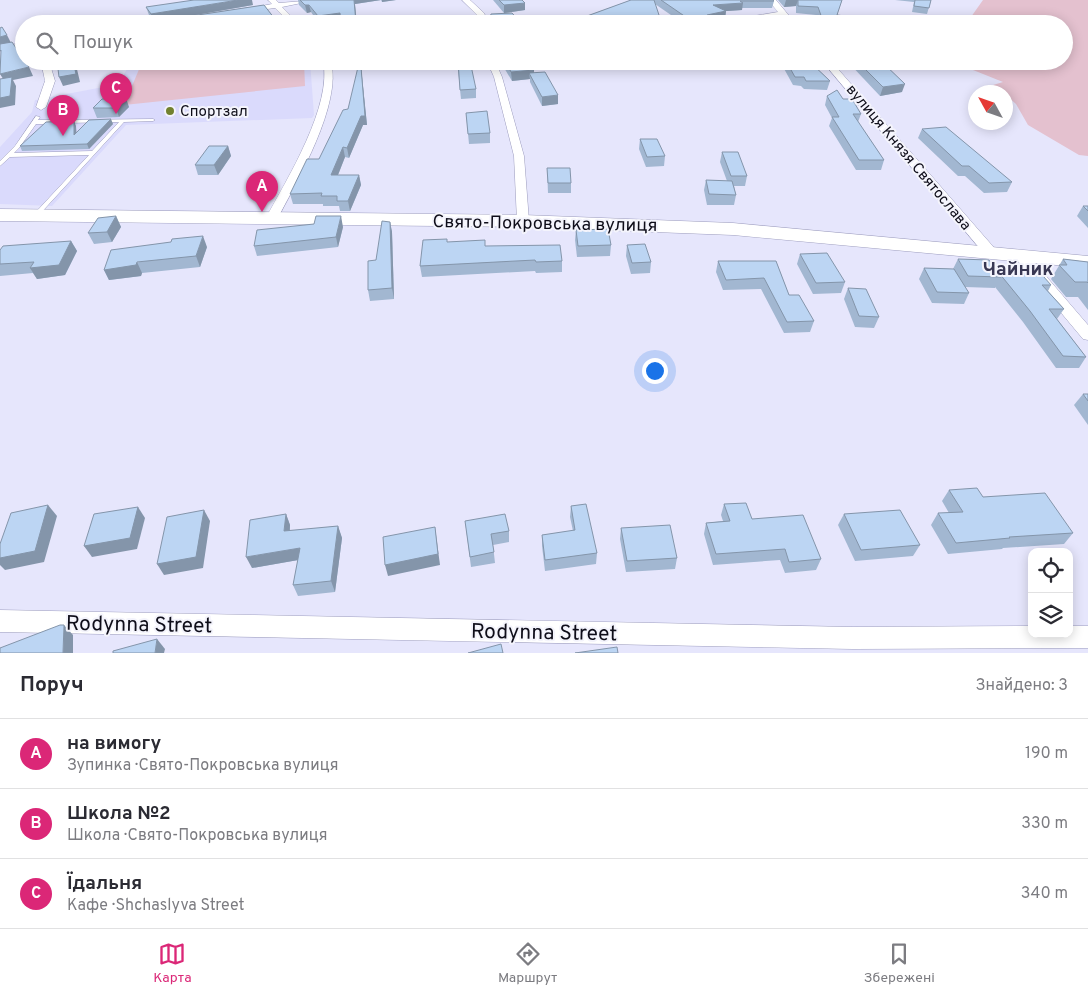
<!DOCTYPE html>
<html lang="uk">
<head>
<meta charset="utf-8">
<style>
	body { margin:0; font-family:Overpass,sans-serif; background:#f2f2f3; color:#2b2b33 }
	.controls { position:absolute; right:15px; bottom:15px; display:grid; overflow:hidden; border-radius:10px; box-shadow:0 2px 12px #0003 }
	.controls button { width:45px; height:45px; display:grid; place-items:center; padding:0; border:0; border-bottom:1px solid #e1e1e2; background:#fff; color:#2b2b33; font:25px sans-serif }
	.compass { position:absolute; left:968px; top:85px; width:45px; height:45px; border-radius:50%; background:#fff; box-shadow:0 2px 12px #0003; rotate:310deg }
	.you { position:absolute; left:654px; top:370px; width:18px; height:18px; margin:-12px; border:4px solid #fff; border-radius:50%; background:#1a73e8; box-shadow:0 0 0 8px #1a73e833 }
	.badge { display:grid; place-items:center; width:32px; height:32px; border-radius:50%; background:#db2777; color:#fff; font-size:16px; font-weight:700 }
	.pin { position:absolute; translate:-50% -41px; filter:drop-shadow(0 1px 2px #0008) }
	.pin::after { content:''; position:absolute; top:26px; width:18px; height:15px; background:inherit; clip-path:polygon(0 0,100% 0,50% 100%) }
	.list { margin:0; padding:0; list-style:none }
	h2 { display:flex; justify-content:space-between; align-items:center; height:65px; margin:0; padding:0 20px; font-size:21px }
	h2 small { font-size:16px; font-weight:400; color:#7c7c81 }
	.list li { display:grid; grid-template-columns:32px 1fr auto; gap:15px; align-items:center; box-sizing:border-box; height:70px; padding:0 20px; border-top:1px solid #e1e1e2 }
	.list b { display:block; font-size:19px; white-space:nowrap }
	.list p { margin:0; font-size:16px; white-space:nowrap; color:#7c7c81 }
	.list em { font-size:16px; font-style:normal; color:#7c7c81 }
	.icon { flex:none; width:28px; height:28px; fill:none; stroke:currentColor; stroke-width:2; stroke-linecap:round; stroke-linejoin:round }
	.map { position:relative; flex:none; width:1088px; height:653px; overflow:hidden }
	.search { position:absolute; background:#fff; box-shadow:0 2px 12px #0003; left:15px; right:15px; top:15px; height:55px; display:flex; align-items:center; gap:12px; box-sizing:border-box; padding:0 18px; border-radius:28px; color:#7c7c81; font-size:19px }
	.sheet { height:275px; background:#fff }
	nav { display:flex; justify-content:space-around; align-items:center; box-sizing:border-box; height:70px; border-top:1px solid #e1e1e2; background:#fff; font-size:14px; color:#7c7c81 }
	nav a { display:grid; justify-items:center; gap:2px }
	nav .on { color:#db2777 }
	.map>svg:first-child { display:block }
	.built { fill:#dadafc }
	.green { fill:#e4c1cf }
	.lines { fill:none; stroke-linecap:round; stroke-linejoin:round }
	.service-casing { stroke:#9c9cbe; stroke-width:1 }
	.minor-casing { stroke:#9c9cbe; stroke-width:1 }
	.primary-casing { stroke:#9c9cbe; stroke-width:1 }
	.service { fill:#fff; fill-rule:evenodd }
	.minor { fill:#fff; fill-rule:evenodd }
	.primary { fill:#fff; fill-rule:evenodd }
	.wall { fill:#a2b7d1 }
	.shaded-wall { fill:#8495aa }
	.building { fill:#bcd5f3; stroke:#8495aa }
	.poi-dot { fill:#728130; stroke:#f4f4fc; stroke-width:2 }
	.labels { text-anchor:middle; stroke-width:4; stroke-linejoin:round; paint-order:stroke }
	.far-poi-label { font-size:15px; fill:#0e0d19; stroke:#f4f4fc; text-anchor:start }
	.far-street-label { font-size:15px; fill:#0e0d19; stroke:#f4f4fc }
	.street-label { font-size:18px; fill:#0e0d19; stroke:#f4f4fc }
	.neighbourhood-label { font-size:19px; font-weight:bold; fill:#383753; stroke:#f4f4fc }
	.near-street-label { font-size:21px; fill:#0e0d19; stroke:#f4f4fc }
</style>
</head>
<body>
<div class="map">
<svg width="1088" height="653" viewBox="0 0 1088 653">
	<rect width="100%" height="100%" fill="#e6e6fc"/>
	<path class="built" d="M151,61H310L314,115L312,118L126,125L52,206L0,204V147L32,112L35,100L119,84L129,65Z"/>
	<g class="green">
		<path d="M983,0H1088V156L1079,155L1028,125L1016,104L1006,95V92H1002L993,85L1003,82L973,70L965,61H1064V24H966Z"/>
		<path d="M198,61H304L305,86L124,105L140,67Z"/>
	</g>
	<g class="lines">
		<defs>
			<path id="service" d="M36,116L40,117L38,120H54L57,122L54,124H36L19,148L14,153L92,151L119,122L64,123V121L66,120L153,119L155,120L153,121L124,122L39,215L37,216L34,214L35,213L89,155L10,157L0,166V161L15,146Z"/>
			<g id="minor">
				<path d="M268,0H276L279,3L316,0L282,7L299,24H291L275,8L245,12L241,10L272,4Z"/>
				<path d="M462,0H470L484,13L489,24H481L478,16Z"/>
				<path d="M768,0H776L796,24H788L781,16L727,24H706L778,12Z"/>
				<path d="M24,43V47L0,51V47Z"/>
				<path d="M41,61H49L55,81L46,107L41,110L36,107L45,81Z"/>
				<path d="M323,61H331C342,105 298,179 278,218L276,221H268L266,218C287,179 333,105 323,61Z"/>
				<path d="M487,61H495L502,77L524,156L529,221L523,225L517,221L514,156L494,77Z"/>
				<path d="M822,61H831L997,251L999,254L997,257H987Z"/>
				<path d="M1022,253L1027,254L1088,325V340L1083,339L1017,260L1015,257L1017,254Z"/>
				<path d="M0,610L853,627L1032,626V634H1069V626H1088V648L853,649L0,632Z"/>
			</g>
			<path id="primary" d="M0,209L523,215L733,223L1088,256V268L733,235L523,227L0,221Z"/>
		</defs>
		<use href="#service" class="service-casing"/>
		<use href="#minor" class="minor-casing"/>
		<use href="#primary" class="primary-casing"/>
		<use href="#service" class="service"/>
		<use href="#minor" class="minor"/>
		<use href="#primary" class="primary"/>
	</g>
	<g class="wall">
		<path d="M298,0H396L382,2L381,0L355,4L341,20L319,24L311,12L307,13L299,5Z"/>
		<path d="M493,0H522L525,3V10L504,13Z"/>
		<path d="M631,0H773L774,1L772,8H742V10L726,11L725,18L741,19L740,24H684L655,4L660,18L659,24H586L587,16Z"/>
		<path d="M778,0H842L837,15L868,24H819L816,15L796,13V6L784,7Z"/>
		<path d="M895,0H931L927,14L912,12L914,2Z"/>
		<path d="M253,5L190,16L264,5L279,24H155L149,15L146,7Z"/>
		<path d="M457,61L476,89V98L461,99Z"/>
		<path d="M500,61H529L534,70V73L558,104L542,106L530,82V79L512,81Z"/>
		<path d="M778,61H814L813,65L830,81L827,90L804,89L801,86L793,85L782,65Z"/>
		<path d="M847,61H881L902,92L880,96Z"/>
		<path d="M361,67L367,125H363L349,158L345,157L338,175H359L361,185L350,211H340L339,206H323V204H293L290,194L319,159L348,109Z"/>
		<path d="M827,96L843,99L861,114L858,122L884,160L881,170H856L829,126L832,118L825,105Z"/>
		<path d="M129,107L119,117L97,118L93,108Z"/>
		<path d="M466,113L490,133V143L469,144Z"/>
		<path d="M113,124L89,149L22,151L20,146L76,126V133Z"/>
		<path d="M922,129L1012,182L1007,192L984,193L965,176H958L918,138Z"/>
		<path d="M640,139L665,156L664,166L646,167L639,149Z"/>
		<path d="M228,146L231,156L218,175H198L195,165Z"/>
		<path d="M722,152L747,176L745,186H734L736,195L734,205H707L704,190L706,180L727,181L720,162Z"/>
		<path d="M547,168L571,183V193H548Z"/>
		<path d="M1083,206H1088V228L1077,216Z"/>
		<path d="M116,216L121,227L112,242L94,244L88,233Z"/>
		<path d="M390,222L392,232L394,299L370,301L368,290L376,260Z"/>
		<path d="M343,227L338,247L257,256L254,246Z"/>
		<path d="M576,230L611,245L610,256L577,257L575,240Z"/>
		<path d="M71,241L77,251L65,275L37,279L33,273L0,276V250Z"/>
		<path d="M448,242L485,246L562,261V272L536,273L535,271L422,277L420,266Z"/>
		<path d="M627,245L651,262L650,273L631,274L626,256Z"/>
		<path d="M207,247L200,267L142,273L141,276L109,280L104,270Z"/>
		<path d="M800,254L845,282L841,293L813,294L797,264Z"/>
		<path d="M958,259L994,267L1051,285L1048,291L1064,309L1057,319L1086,357L1079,368H1056L1023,322L995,287V288L965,287L969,293L964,304L932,303L919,279L924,268L953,269Z"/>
		<path d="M1063,259L1088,262V310L1078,297H1066L1051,279Z"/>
		<path d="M718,261H776L789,295L814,321L810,332L784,333L761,289L723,290L716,272Z"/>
		<path d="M848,288L879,317L874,328L855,327L844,299Z"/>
		<path d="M1083,394H1088V425L1074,405Z"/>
		<path d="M949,490L983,497L1073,533L1064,544L1003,548L1002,549L948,554L931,525L938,513H949L942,501Z"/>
		<path d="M724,504L821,559L816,570L785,573L780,560L713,565L704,534L706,523L723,521L721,515Z"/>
		<path d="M571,506L597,553L596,564L545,571L542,546V535L573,531L570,517Z"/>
		<path d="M286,514L290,525V531L338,526L342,538L335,592L298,596L293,585L298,560L252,568Z"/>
		<path d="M844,514L920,545L913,556L855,561L838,525Z"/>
		<path d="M465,521L509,531V542L493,545L495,563L471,567Z"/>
		<path d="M621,528L677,558L675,569L626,572L620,539Z"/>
	</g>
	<g class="shaded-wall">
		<path d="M238,0H252L253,5L155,22L153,19L154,22H153L151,14Z"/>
		<path d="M354,0H381L355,4L357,24H346Z"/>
		<path d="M382,0H396L382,2Z"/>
		<path d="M786,0H798L796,6L784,7Z"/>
		<path d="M525,3V10L504,13V5Z"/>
		<path d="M743,3L742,10L712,12L713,5Z"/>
		<path d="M305,5H309L311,12L307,13Z"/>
		<path d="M726,11L725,19H741L740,24H704L705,17L707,15Z"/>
		<path d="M340,13L342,20L319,24L318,16Z"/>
		<path d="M249,16L251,23L223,24L222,21Z"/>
		<path d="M219,18L221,24H181Z"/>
		<path d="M7,35L11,43L0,46V37Z"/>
		<path d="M73,61H91V62L76,65L80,82L63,86L59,77Z"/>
		<path d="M29,67L33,76L13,80L16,86L15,105L0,108V98L5,82L0,74Z"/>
		<path d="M361,67L367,125H363L349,158L347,148Z"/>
		<path d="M534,70V79L529,73L530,79L512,81L511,72Z"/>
		<path d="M905,84L902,92L880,96L883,87Z"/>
		<path d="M558,95V104L542,106V97Z"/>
		<path d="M126,98L129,107L119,117L116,108Z"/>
		<path d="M111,119L113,124L89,149L87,144Z"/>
		<path d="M74,121L76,126L77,140L74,135Z"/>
		<path d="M228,146L231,156L218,175L214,165Z"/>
		<path d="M343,147L345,157L334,185L331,175Z"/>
		<path d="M359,175L361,185L350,211L348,201Z"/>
		<path d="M116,216L121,227L112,242L107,232Z"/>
		<path d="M341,216L343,227L338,247L336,237Z"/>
		<path d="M390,222L392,232L394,299L392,288Z"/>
		<path d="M203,236L207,247L200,267L196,256Z"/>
		<path d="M71,241L77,251L65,275L37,279L30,268Z"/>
		<path d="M137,262L142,273L141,276L109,280L104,270Z"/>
		<path d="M48,505L57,516L44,562L5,570L0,565V558Z"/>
		<path d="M138,507L145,518L137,549L92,557L84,546Z"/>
		<path d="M204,510L210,521L203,568L164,575L157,564Z"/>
		<path d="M286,514L290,525L289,542L284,531Z"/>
		<path d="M338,526L342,538L335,592L331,581Z"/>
		<path d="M435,527L440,565L388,576L385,565Z"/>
		<path d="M300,548L304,559L252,568L246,557Z"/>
		<path d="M64,625L73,635V653H63Z"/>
		<path d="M157,639L165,649L164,653H155Z"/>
	</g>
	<g class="building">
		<path d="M194,0H238L151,14L146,7Z"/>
		<path d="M300,0H354L356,23L341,24L340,13L318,16L309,5H305Z"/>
		<path d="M499,0H522L525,3L504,5Z"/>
		<path d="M631,0H654L660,18L587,17V16Z"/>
		<path d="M661,0H773L774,1H740L743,3L713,5L726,11L707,15L705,17L707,18L737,17L741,19L704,24H696Z"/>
		<path d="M798,0H842L837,15L869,19L867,24H824L818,7L798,6Z"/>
		<path d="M915,0H931L929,8L914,6Z"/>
		<path d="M264,5L278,23L273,24H254L249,16L222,21L219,18L181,24H157L153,19H171Z"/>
		<path d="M512,13L522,24H487L484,18H490L491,14Z"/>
		<path d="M89,16L94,24H51Z"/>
		<path d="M2,27L7,35L0,37V28Z"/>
		<path d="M12,42L24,60V61H25L29,67L0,74L1,50L0,51V44Z"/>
		<path d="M57,61H73L76,74L59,77Z"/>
		<path d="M458,61H470L476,89L460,90Z"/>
		<path d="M505,61H529L534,70L511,72Z"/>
		<path d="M786,61H809L830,81H806L804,77H795Z"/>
		<path d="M857,61H881L905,84L883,87Z"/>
		<path d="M358,67H361L365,116H361L347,148L343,147L331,175H359L348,201H337V196H321L322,193L290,194L307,159H319L343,110L348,109Z"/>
		<path d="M545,72L558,95L542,97L529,73Z"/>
		<path d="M12,77L10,96L0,98V79Z"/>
		<path d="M837,90L843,99H852L861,114H853L884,160H859L832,117H839L827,96Z"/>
		<path d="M126,98L116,108H93L102,99Z"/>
		<path d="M487,111L490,133L468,134L466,113Z"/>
		<path d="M111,119L87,144L20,146L46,122L74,121V135L89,120Z"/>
		<path d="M946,127L1012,182L989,183L969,166H962L922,129Z"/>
		<path d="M640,139H657L665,156L647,157Z"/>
		<path d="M209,146H228L214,165H195Z"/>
		<path d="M722,152H738L747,176H731Z"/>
		<path d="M547,168H570L571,183H548Z"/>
		<path d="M706,180L732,181L736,195L709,194Z"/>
		<path d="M1083,206H1088V211Z"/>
		<path d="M116,216L107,232L88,233L98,218Z"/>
		<path d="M316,216H341L336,237L254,246L257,230L314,224Z"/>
		<path d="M382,221L390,222L392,288L368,290V261L376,260Z"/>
		<path d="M608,229L611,245L578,246L576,230Z"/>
		<path d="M203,236L196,256L137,262L136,265L104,270L111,250L171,242L172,239Z"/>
		<path d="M447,239V242L485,240V246L560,245L562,261L536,262L535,260L420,266L423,240Z"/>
		<path d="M71,241L59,265L30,268L34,262L0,264V250L3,246Z"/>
		<path d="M645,244L651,262L632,263L627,245Z"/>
		<path d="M827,253L845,282L816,283L800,254Z"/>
		<path d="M958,259L989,260L994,267L1036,268L1051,285H1042L1064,309H1049L1086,357L1063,356L1030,311L995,268L1001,277L968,276Z"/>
		<path d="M1063,259L1088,262V283L1087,282H1075L1059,265H1067Z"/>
		<path d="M718,261H776L789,295H799L814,321L787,322L764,278L726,280Z"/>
		<path d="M924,268L954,269L969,293L937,292Z"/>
		<path d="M848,288L866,289L879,317L859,316Z"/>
		<path d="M1083,394H1088V401Z"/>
		<path d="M977,488L983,497L1045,493L1073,533L1009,537L1010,538L956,543L938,513L963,512L949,490Z"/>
		<path d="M746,503L752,519L803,515L821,559L789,562L785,549L716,554L706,523L730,521L724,504Z"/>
		<path d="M586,504L597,553L545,560L542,535L575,530L571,506Z"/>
		<path d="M48,505L35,551L0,558V544L11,513Z"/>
		<path d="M138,507L130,538L84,546L94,514Z"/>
		<path d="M204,510L196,557L157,564L167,517Z"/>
		<path d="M900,510L920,545L861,550L844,514Z"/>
		<path d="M286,514L284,531L338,526L331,581L293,585L300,548L246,557L250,520Z"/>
		<path d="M505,514L509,531L491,534L494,552L470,557L465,521Z"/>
		<path d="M670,525L677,558L627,561L621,528Z"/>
		<path d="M435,527L438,554L385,565L383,537Z"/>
		<path d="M60,625H64L63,653H0V648Z"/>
		<path d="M157,639L155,653H113V651Z"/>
		<path d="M501,644L503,653H468Z"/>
		<path d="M617,647L618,653H575Z"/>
	</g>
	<circle class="poi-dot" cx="170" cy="111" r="5"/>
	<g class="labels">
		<g class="far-poi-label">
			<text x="180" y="116">Спортзал</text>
		</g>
		<g class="far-street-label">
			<text transform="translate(909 157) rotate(50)" y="5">вулиця Князя Святослава</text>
		</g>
		<g class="street-label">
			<text transform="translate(545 223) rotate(1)" y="6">Свято-Покровська вулиця</text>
		</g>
		<g class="neighbourhood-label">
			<text x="1018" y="275">Чайник</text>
		</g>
		<g class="near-street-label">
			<text transform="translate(139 624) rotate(1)" y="7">Rodynna Street</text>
			<text transform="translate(544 632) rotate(1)" y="7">Rodynna Street</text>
		</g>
	</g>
</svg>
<div class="controls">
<button><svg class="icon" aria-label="locate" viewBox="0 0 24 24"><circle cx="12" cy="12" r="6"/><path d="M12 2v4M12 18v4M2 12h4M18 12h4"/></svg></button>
<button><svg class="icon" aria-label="layers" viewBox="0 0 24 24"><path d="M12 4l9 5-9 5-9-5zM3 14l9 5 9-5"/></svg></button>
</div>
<svg class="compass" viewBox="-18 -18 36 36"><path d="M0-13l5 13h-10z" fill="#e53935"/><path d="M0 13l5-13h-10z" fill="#7c7c81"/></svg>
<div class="you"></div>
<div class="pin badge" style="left:262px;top:212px">A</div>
<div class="pin badge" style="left:63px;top:136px">B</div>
<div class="pin badge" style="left:116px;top:114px">C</div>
<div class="search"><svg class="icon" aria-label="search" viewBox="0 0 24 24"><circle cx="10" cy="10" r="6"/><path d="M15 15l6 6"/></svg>Пошук</div>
</div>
<section class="sheet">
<h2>Поруч<small>Знайдено: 3</small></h2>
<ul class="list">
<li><span class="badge">A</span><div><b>на вимогу</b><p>Зупинка · Свято-Покровська вулиця</p></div><em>190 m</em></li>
<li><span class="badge">B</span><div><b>Школа №2</b><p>Школа · Свято-Покровська вулиця</p></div><em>330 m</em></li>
<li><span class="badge">C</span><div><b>Їдальня</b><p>Кафе · Shchaslyva Street</p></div><em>340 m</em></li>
</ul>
</section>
<nav>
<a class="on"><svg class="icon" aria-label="map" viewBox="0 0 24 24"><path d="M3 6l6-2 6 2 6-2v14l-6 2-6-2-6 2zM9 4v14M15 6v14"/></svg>Карта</a>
<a><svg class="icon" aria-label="directions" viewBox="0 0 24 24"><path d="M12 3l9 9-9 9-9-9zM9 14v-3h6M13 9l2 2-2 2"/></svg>Маршрут</a>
<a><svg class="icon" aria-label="saved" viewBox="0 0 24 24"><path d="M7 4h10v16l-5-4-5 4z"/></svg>Збережені</a>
</nav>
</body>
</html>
